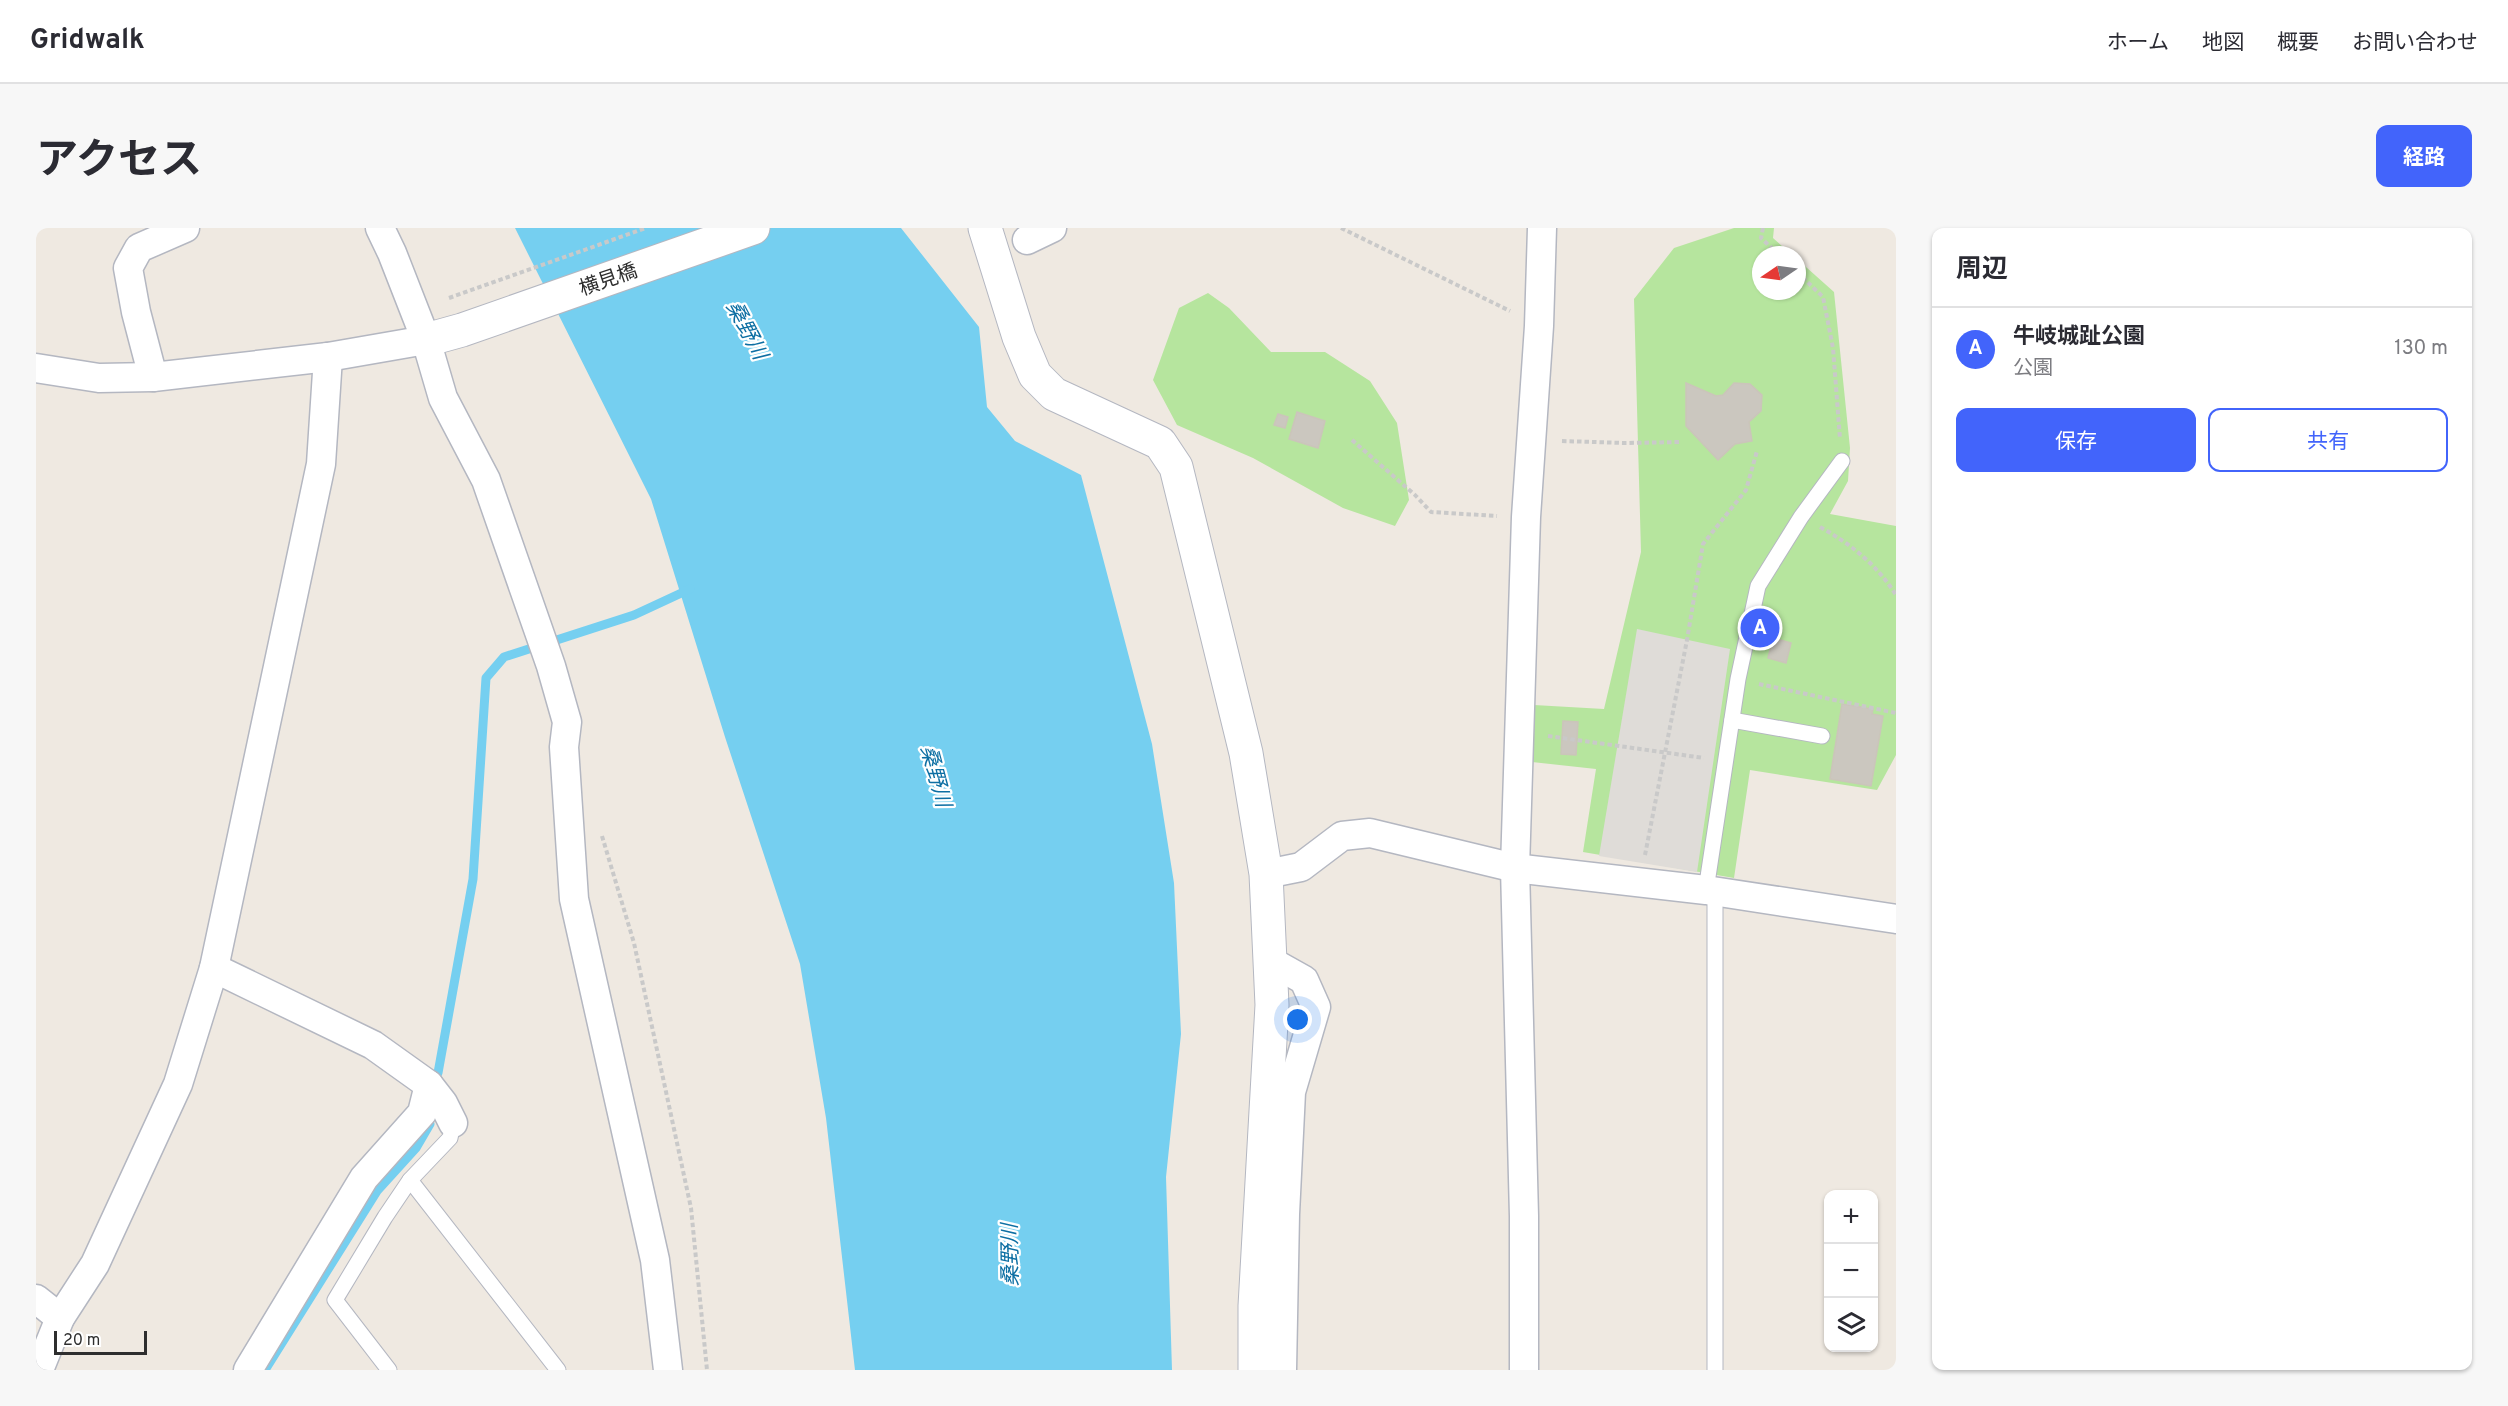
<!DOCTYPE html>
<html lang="ja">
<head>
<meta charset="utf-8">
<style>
	body { margin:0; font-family:Overpass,"Noto Sans JP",sans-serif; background:#f7f7f7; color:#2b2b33 }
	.controls { position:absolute; right:18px; bottom:18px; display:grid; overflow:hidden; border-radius:12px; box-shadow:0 2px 4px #0004 }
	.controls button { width:54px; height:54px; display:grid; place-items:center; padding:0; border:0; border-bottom:2px solid #e1e1e2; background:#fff; color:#2b2b33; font:30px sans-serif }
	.compass { position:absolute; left:1716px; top:18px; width:54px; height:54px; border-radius:50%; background:#fff; box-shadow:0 2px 4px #0004; rotate:257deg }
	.scale { position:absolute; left:18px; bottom:15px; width:93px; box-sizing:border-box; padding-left:6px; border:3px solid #2e2e2e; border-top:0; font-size:16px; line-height:21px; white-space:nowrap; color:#2e2e2e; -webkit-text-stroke:4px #fff; paint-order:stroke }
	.you { position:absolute; left:1262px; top:792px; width:21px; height:21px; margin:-15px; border:4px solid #fff; border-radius:50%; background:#1a73e8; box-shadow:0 0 0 9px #1a73e833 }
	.badge { display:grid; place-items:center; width:39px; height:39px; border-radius:50%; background:#4264fb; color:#fff; font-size:20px; font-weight:700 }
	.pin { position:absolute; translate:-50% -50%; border:3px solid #fff; box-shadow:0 2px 6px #0006 }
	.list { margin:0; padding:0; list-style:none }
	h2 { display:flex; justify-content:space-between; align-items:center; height:78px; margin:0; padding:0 24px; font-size:26px }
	h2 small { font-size:20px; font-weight:400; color:#7c7c81 }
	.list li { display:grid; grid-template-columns:39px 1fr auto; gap:18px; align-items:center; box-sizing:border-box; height:84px; padding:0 24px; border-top:2px solid #e1e1e2 }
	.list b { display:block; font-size:22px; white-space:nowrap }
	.list p { margin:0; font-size:20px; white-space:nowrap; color:#7c7c81 }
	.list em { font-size:20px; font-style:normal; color:#7c7c81 }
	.actions { display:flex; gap:12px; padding:18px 24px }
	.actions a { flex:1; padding:14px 0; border:2px solid #4264fb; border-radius:12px; text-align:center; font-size:21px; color:#4264fb }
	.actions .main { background:#4264fb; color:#fff }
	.icon { flex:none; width:33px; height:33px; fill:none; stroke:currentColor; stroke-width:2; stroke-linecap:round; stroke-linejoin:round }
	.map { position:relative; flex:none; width:1860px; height:1142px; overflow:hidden; border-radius:12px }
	header { display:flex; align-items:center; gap:36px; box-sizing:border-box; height:84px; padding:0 30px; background:#fff; border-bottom:2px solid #e1e1e2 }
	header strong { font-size:28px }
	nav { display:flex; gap:33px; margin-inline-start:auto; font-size:21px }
	.intro { display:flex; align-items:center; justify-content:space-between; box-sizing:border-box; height:144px; padding:0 36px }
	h1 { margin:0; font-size:42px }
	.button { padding:15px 27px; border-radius:12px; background:#4264fb; color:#fff; font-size:21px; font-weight:700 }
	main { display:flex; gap:36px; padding:0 36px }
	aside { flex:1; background:#fff; border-radius:12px; box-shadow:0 2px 4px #0004 }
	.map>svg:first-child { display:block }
	.green { fill:#b6e59e }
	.plaza { fill:#dfdcd8 }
	.water { fill:#75cff0 }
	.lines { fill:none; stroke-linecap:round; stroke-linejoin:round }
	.stream { stroke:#75cff0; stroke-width:9 }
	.building { fill:#cbc7bf; stroke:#cbc5ba; stroke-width:1.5 }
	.service-casing { stroke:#b4b7c1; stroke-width:17 }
	.minor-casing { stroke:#b4b7c1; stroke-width:31 }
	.tertiary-casing { stroke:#b4b7c1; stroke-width:35 }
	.path { stroke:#c9c9c9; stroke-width:4; stroke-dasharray:4.5 3; stroke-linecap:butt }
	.service { stroke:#fff; stroke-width:15 }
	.minor { stroke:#fff; stroke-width:28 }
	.tertiary { stroke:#fff; stroke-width:33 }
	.labels { text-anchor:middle; stroke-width:4.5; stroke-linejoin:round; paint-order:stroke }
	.street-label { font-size:20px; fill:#2e2e2e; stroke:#fff }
	.water-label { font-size:21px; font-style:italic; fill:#0d6fa3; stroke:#fff }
</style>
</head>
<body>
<header>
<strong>Gridwalk</strong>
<nav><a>ホーム</a><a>地図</a><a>概要</a><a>お問い合わせ</a></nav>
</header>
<div class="intro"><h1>アクセス</h1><a class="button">経路</a></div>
<main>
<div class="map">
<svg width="1860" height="1142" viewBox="0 0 1860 1142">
	<rect width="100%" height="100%" fill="#efe9e1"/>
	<g class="green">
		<path d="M1698,0H1738L1737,10L1756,27H1725V63H1761V31L1798,64L1814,220L1812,253L1794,286L1860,298V527L1841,562L1714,542L1698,650L1547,624L1560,541L1496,534L1498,477L1568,481L1605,324L1598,71L1638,20Z"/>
		<path d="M1172,65L1193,80L1235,124H1289L1334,153L1361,195L1373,272L1359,298L1307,280L1217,230L1141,197L1117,152L1143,80Z"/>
	</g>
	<path class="plaza" d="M1601,401L1694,421L1661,644L1563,628Z"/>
	<path class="water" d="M479,0H865L943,99L951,179L979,213L1045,247L1116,516L1138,655L1145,806L1130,949L1136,1142H819L790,890L764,736L689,509L615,271Z"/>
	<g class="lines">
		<g class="stream">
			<path d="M402,845L437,651L450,450L468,429L598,387L654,361"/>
			<path d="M229,1142L341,963L380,920L394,896"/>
		</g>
	</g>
	<g class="building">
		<path d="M1650,155L1680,168L1687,167L1698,155L1714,156L1726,167L1725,183L1713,194L1716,213L1699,216L1682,232L1650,198Z"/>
		<path d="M1261,184L1289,193L1282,220L1253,211Z"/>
		<path d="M1242,186L1252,189L1249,200L1238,197Z"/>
		<path d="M1737,410L1755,415L1750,435L1732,430Z"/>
		<path d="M1806,476L1837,481L1836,486L1847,488L1835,558L1794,551Z"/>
		<path d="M1527,493L1542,494L1540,527L1525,526Z"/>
	</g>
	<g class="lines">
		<defs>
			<g id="service">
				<path d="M1696,492L1786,508"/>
				<path d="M1670,662L1702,451L1722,358L1765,289L1806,233"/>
				<path d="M417,895L414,910L374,952L522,1142"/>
				<path d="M353,1142L299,1072L349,989L374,952"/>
				<path d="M1679,1142V663"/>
			</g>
			<g id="minor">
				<path d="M344,0L356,25L390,112L407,170L450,252L515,438L531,494L528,519L538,671L619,1032L632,1142"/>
				<path d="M991,12L1016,0"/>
				<path d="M0,140L63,150L117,149L292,129L390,112"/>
				<path d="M117,149L100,84L92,40L103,20L149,0"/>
				<path d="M1230,646L1265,639L1306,608L1334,605L1479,640L1670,662L1860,691"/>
				<path d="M1234,733L1268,752L1280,779L1255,864L1249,986L1246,1142"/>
				<path d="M178,740L337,817L393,857L386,885L328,950L212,1142"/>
				<path d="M393,857L407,875L417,895"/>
				<path d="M0,1071L24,1090"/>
				<path d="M3,1142L24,1090L59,1036L142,856L178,740L285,236L292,129"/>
				<path d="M1488,1142V988L1479,640L1490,289L1503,98L1506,0"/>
			</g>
			<g id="tertiary">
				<path d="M949,0L983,109L999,147L1018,166L1124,215L1140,239L1210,525L1230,646L1236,777L1219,1078V1142"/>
				<path d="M390,112L426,102L717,0"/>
			</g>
		</defs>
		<use href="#service" class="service-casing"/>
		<use href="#minor" class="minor-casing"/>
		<use href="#tertiary" class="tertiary-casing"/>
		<g class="path">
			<path d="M1305,0L1474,83"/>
			<path d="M1727,0L1725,10L1743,27"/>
			<path d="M1761,44L1787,69L1797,120L1804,211"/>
			<path d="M413,70L610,0"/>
			<path d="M1316,212L1379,267L1395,284L1461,288"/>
			<path d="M1526,213L1589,215L1645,214"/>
			<path d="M1784,299C1815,316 1841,337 1860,367"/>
			<path d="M1723,456L1860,485"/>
			<path d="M1512,508L1668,530"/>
			<path d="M566,608L598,715L655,980L671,1142"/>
			<path d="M1609,627L1651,412L1667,316L1710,262L1721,223"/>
		</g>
		<use href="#service" class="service"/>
		<use href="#minor" class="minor"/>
		<use href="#tertiary" class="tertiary"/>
	</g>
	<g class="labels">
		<g class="street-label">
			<text transform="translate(572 51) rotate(-19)" y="7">横見橋</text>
		</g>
		<g class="water-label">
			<text transform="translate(711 102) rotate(62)" y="7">桑野川</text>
			<text transform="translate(900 548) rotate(75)" y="7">桑野川</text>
			<text transform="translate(974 1027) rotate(-91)" y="7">桑野川</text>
		</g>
	</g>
</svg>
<div class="controls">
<button>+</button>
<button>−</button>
<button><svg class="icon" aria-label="layers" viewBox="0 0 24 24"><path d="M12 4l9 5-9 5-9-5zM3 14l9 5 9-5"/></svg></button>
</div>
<svg class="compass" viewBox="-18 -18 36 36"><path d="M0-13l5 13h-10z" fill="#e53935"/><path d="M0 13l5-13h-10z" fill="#7c7c81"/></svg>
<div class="scale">20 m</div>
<div class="you"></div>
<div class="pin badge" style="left:1724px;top:400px">A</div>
</div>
<aside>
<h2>周辺<small></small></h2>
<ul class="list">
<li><span class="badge">A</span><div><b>牛岐城趾公園</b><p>公園</p></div><em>130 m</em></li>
</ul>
<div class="actions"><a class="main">保存</a><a>共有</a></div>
</aside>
</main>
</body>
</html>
